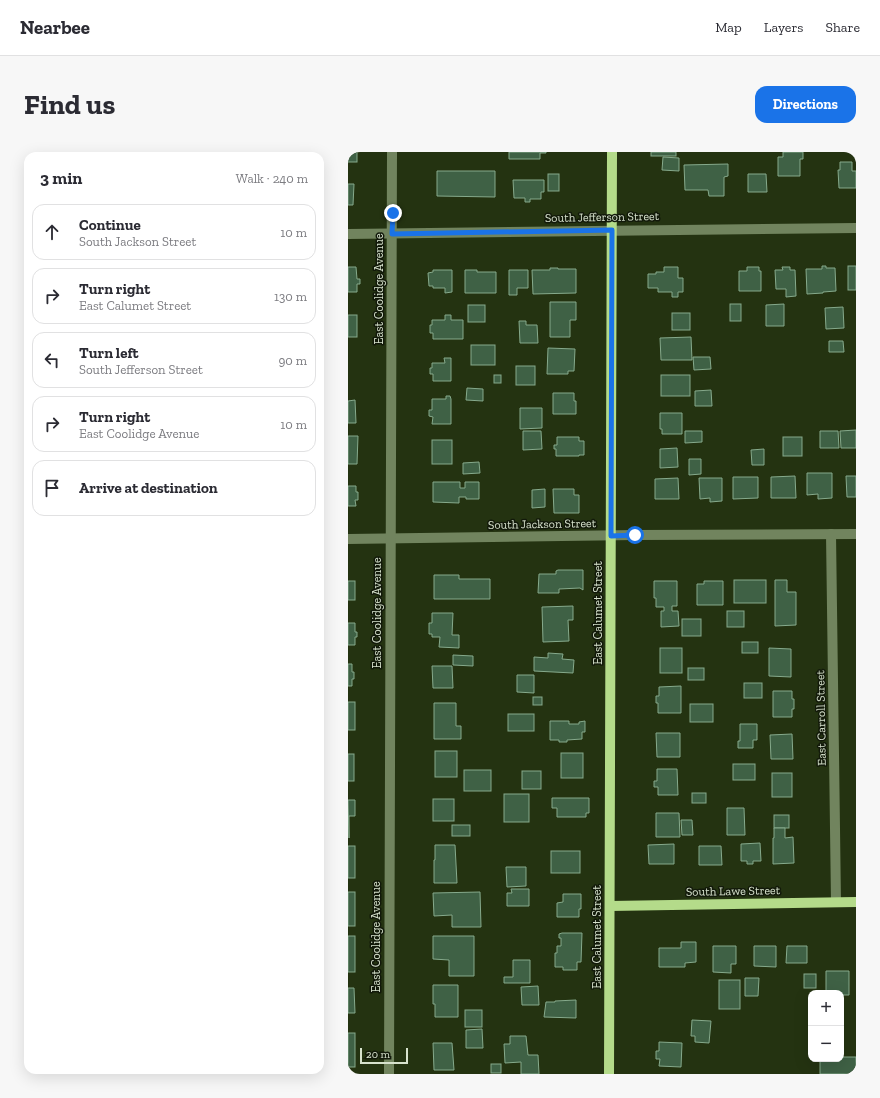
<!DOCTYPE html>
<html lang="en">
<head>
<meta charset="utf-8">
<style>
	body { margin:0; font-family:"Zilla Slab",serif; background:#f7f7f7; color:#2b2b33 }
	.controls { position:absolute; right:12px; bottom:12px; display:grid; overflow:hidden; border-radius:8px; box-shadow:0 4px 16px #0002 }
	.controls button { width:36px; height:36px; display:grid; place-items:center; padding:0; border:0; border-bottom:1px solid #e1e1e2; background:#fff; color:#2b2b33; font:20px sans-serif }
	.scale { position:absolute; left:12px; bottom:10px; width:48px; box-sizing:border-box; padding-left:4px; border:2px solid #d7e2cd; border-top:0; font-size:11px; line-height:14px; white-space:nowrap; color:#d7e2cd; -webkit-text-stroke:3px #12190a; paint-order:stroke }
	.stop { position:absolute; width:12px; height:12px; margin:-9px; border:3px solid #1a73e8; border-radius:50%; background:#fff }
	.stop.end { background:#1a73e8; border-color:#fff; box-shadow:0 1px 4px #0008 }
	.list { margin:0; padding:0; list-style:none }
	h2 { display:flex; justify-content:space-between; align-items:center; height:52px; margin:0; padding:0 16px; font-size:17px }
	h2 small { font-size:13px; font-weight:400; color:#7c7c81 }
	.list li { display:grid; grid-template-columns:26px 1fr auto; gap:12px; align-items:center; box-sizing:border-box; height:56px; margin:0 8px 8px; padding:0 8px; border:1px solid #e1e1e2; border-radius:12px }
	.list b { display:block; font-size:15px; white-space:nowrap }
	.list p { margin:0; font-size:13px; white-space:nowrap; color:#7c7c81 }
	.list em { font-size:13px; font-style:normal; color:#7c7c81 }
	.icon { flex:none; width:22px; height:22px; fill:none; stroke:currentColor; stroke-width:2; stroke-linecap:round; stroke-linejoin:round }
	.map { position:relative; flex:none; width:508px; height:922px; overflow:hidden; border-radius:12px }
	header { display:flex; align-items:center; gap:24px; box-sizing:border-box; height:56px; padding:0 20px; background:#fff; border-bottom:1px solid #e1e1e2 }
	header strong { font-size:19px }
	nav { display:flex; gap:22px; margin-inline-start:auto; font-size:14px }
	.intro { display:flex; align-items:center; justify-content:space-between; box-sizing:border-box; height:96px; padding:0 24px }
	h1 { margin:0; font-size:28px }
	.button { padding:10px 18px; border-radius:12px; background:#1a73e8; color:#fff; font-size:14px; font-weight:700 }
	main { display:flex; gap:24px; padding:0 24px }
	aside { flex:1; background:#fff; border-radius:12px; box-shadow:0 4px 16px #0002 }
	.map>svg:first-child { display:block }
	.building { fill:#3f6145; stroke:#86aa8c }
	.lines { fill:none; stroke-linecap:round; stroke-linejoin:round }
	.minor { stroke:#71845e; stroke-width:10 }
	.major { stroke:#b4db8a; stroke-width:10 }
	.route { stroke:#1a73e8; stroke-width:5 }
	.labels { text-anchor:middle; stroke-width:3; stroke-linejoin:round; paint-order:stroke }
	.street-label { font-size:12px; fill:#d7e2cd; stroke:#12190a }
</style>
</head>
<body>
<header>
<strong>Nearbee</strong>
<nav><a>Map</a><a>Layers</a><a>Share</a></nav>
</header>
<div class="intro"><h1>Find us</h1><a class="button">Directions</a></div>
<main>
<aside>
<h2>3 min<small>Walk · 240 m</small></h2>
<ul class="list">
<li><svg class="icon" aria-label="ahead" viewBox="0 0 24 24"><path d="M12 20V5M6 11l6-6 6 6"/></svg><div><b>Continue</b><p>South Jackson Street</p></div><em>10 m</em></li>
<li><svg class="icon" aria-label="right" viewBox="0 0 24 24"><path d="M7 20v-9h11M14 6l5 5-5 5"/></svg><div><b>Turn right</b><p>East Calumet Street</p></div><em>130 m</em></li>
<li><svg class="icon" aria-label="left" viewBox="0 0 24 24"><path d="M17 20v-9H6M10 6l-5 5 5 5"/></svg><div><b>Turn left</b><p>South Jefferson Street</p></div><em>90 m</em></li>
<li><svg class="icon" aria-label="right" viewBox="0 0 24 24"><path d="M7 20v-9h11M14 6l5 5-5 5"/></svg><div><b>Turn right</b><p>East Coolidge Avenue</p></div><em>10 m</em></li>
<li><svg class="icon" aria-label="arrive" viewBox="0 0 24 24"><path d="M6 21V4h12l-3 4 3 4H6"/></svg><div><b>Arrive at destination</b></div></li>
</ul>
</aside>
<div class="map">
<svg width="508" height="922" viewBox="0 0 508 922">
	<rect width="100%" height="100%" fill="#243311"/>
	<g class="building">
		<rect x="0" y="0" width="9" height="10"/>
		<path d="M161,0H198V1H192V7H161Z"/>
		<rect x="303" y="0" width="25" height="4"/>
		<path d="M435,0H455V7H452V24H430V5H435Z"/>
		<path d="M315,5L331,6V19L314,18Z"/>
		<path d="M492,10H504V19H508V36H491L490,18H492Z"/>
		<path d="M380,12V24L376,25V44H361L360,38H337L336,13Z"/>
		<path d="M89,19H147V45L89,44Z"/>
		<rect x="200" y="22" width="11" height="17"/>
		<path d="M400,22H418L419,40H400Z"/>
		<path d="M165,28H196V40H193V47H182V50H177V46H166Z"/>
		<path d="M0,32H6L5,53H0Z"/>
		<path d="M474,114H478V116H487L488,139L475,140V141L459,142L458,117H474Z"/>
		<rect x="500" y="114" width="8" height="24"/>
		<path d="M0,115H8L9,127H12V132H9V140H0Z"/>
		<path d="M316,115H330V126H335V140H330V145H324V140H310V136H300V122H308V120H316Z"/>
		<path d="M399,115H411V119H413V139H391V119H399Z"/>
		<path d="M434,115H442V118H447L448,144L438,145V137H428L427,118H435Z"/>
		<path d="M202,116H210V117H228V141L185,142L184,118H202Z"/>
		<path d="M85,118H104V140L97,141V136H85V134H81L80,121L85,120Z"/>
		<path d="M117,118H129V120H148V141H117Z"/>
		<path d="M161,118H180V136H169V143H161Z"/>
		<path d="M202,150H228V168H222V185H202Z"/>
		<rect x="382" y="152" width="11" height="17"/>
		<path d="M436,152V174H418V153Z"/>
		<rect x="120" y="153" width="17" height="17"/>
		<path d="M495,155L496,176L478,177L477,156Z"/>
		<rect x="324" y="161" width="18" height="17"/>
		<rect x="0" y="163" width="9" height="22"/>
		<path d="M97,163H103V168H115V187H85V181H82V173H84V168H97Z"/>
		<path d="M171,169H178V173H189L190,191H172Z"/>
		<path d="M343,185L344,208H313L312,186Z"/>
		<path d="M481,189H495L496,200H481Z"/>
		<rect x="123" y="193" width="24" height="20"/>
		<path d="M200,196L227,197L226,219H220V222H199Z"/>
		<path d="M345,205H362L363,217L346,218Z"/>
		<path d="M96,206H103V229H85V222H82V216H84V211H97Z"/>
		<rect x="168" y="214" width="19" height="19"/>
		<rect x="146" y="223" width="7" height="8"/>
		<rect x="313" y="223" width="29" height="21"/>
		<path d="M119,236L135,237V249L118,248Z"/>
		<path d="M363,238L364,254H347V239Z"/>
		<path d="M205,241H226V249H228V262H205Z"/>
		<path d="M98,244H102L103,247V272H84L85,265L81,264V258H84V247H98Z"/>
		<path d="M7,248L8,271H0V249Z"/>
		<path d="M172,256H194V276L172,277Z"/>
		<path d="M312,261H334V282H314V277H312Z"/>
		<path d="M508,278V296H493L492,279Z"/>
		<path d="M175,279H193L194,297L175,298Z"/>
		<path d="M337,279H354V290L337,291Z"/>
		<path d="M472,279H490L491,296H472Z"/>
		<path d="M0,284H10L9,312H0Z"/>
		<path d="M209,285H231V289H236V303H231V304H208V297H206V293H209Z"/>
		<rect x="435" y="285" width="19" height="19"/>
		<rect x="84" y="288" width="20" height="24"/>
		<path d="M329,296L330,315L312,316V297Z"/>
		<path d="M416,297V313H404L403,298Z"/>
		<path d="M341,307H353V322L341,323Z"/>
		<path d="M131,310L132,321L115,322V311Z"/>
		<path d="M459,321H484V346L470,347V342L459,343Z"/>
		<path d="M447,324L448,346H423V325Z"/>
		<path d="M498,324H508V345H499Z"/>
		<path d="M385,325H410V346L385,347Z"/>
		<path d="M330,326L331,347H307V327Z"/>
		<path d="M351,326H374V349L362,350V346L352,347Z"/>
		<path d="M85,330H112V336H117V330H131V347H118V345H111V351L85,350Z"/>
		<path d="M0,334H8V340H10V348H7L8,354H0Z"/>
		<path d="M197,337V355L184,356V338Z"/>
		<path d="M205,337H226V343H231V361H206Z"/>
		<path d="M210,418H235V438L232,436L211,437V441H190L191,422H208V419Z"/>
		<path d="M86,423H111V427H142V447H86Z"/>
		<rect x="386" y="428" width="32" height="23"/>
		<path d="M427,428H439V440H448V473L427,474Z"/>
		<rect x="0" y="429" width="7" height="19"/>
		<path d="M306,429H329V454H324V459H330L331,474L313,475V459H316V455H308V446H306Z"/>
		<path d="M356,429H375V453H349V432H356Z"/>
		<path d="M225,454V468H220L221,489L195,490L194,455Z"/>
		<rect x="379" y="459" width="17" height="16"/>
		<path d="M84,461H105L104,483H111V496L91,495L92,485H84V482H81V471H84Z"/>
		<rect x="334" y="467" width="19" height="17"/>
		<path d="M0,471H7V480H9V485H7V493H0Z"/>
		<rect x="394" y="490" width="16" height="11"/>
		<rect x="312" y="496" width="22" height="25"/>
		<path d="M421,496L443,497V525L421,524Z"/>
		<path d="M200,501L215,502L214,507L226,508L225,521L186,519V505L200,506Z"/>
		<path d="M105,503L125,504V514L105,513Z"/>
		<path d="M0,512H4V520H6V527H4V534H0Z"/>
		<path d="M84,514H104L105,536H85Z"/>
		<rect x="340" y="516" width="16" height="12"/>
		<path d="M169,523H186V541L169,540Z"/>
		<rect x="396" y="531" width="18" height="15"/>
		<path d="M333,534V561H310V551H308V544H311V535Z"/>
		<path d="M425,539H444V547H446V557H444V565H425Z"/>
		<rect x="185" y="545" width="9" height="8"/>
		<rect x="0" y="550" width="7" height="28"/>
		<path d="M86,551H108V574H113V587H86Z"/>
		<rect x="342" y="552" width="23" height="18"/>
		<rect x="160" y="562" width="26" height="17"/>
		<path d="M202,569H221V572H231V570L237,569V580H234V587L219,588V590H211V588H202Z"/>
		<path d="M392,572H409V588H405V596H390V589H392Z"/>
		<path d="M308,581H332V605H309Z"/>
		<path d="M444,582L445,607H423L422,583Z"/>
		<rect x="87" y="599" width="22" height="26"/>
		<rect x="213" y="601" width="22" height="25"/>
		<rect x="0" y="602" width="6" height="27"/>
		<rect x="385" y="612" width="22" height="16"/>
		<path d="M309,617H329L330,643H310V635H306V629H309Z"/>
		<rect x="116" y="618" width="27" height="21"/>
		<rect x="174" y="619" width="19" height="18"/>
		<rect x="424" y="621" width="20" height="24"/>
		<rect x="344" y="641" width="14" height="10"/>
		<rect x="156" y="642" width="25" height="28"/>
		<path d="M204,646H241V661H238V665H209V656H204Z"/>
		<rect x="85" y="647" width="21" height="22"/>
		<path d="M0,648H7V664H1V686Z"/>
		<path d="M379,656H396L397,683H379Z"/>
		<path d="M308,661H331L332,685H308Z"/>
		<rect x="426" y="663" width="15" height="13"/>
		<path d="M333,668H344L345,683H334Z"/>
		<rect x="104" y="673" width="18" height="11"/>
		<path d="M426,676H437V686L445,685L446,711L425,712V686H426Z"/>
		<path d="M412,691L413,709H405V712H399V709H393V692Z"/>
		<path d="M326,692V712H301L300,693Z"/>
		<path d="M87,693H107L109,731H86V708H87Z"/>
		<rect x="0" y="694" width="7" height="32"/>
		<path d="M351,694H373L374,713H351Z"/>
		<rect x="203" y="699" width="29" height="22"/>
		<path d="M158,715H178V734L159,735Z"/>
		<path d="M163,737H181V754H159V741H164Z"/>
		<rect x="0" y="740" width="7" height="34"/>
		<path d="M132,740L133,775H104V763L86,764L85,741Z"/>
		<path d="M215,742H233V757H231V765H209V751L215,750Z"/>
		<path d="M214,781H234L233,810H229V818H215V815H207V801H209V794H213V786H211V782Z"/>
		<rect x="0" y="784" width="7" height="36"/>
		<path d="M85,784H126V824H101V808L85,807Z"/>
		<path d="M333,790H348V810L337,811V815H311V796H333Z"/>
		<path d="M365,794H388V812H383V821L365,820Z"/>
		<path d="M406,794H428V815L406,814Z"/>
		<path d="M439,794H459V811H438Z"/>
		<path d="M165,808H182V831H156V825H165Z"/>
		<path d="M478,819H501V843H493V841H478Z"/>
		<rect x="456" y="822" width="12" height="14"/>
		<path d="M397,826H411L410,844H397Z"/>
		<rect x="371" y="828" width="21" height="29"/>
		<path d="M85,833H110V865H87V852H85Z"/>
		<path d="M190,834L191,853H174L173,835Z"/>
		<path d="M0,836H6L7,861H0Z"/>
		<path d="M228,848V866L196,865L198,850H207V849Z"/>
		<rect x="117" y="858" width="17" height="17"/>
		<path d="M344,868L363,869L361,891L347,890V884H343Z"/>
		<path d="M134,877L135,896H118V878Z"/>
		<rect x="0" y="881" width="7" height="34"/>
		<path d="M162,884H178L180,903H190L191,922H173V910L157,911L156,892H162Z"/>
		<path d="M311,890L334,891L333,915L311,914L312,907H308V899H311Z"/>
		<path d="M85,891H104L106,918H86Z"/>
		<path d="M493,905H508V922H472V907H493Z"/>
		<rect x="143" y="912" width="10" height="9"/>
	</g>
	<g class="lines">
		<g class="minor">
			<path d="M0,82L508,76"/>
			<path d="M483,382L488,750"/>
			<path d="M0,387L287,383L508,382"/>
			<path d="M41,922L44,0"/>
		</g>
		<g class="major">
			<path d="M262,754L508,750"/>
			<path d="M261,922L264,0"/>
		</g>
	</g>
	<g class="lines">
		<path class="route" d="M45,61L44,82L264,78L263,384L287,383"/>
	</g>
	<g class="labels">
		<g class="street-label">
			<text transform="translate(254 65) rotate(-1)" y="4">South Jefferson Street</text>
			<text transform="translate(31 137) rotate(-90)" y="4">East Coolidge Avenue</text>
			<text transform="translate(194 372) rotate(-1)" y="4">South Jackson Street</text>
			<text transform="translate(29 461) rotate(-90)" y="4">East Coolidge Avenue</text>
			<text transform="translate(250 461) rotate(-90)" y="4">East Calumet Street</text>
			<text transform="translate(473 566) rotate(-91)" y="4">East Carroll Street</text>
			<text transform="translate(385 739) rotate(-1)" y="4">South Lawe Street</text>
			<text transform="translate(28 785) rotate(-90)" y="4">East Coolidge Avenue</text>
			<text transform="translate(249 785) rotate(-90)" y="4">East Calumet Street</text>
		</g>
	</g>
</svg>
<div class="controls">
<button>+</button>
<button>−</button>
</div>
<div class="scale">20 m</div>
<div class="stop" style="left:287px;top:383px"></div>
<div class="stop end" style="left:45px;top:61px"></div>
</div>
</main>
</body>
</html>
